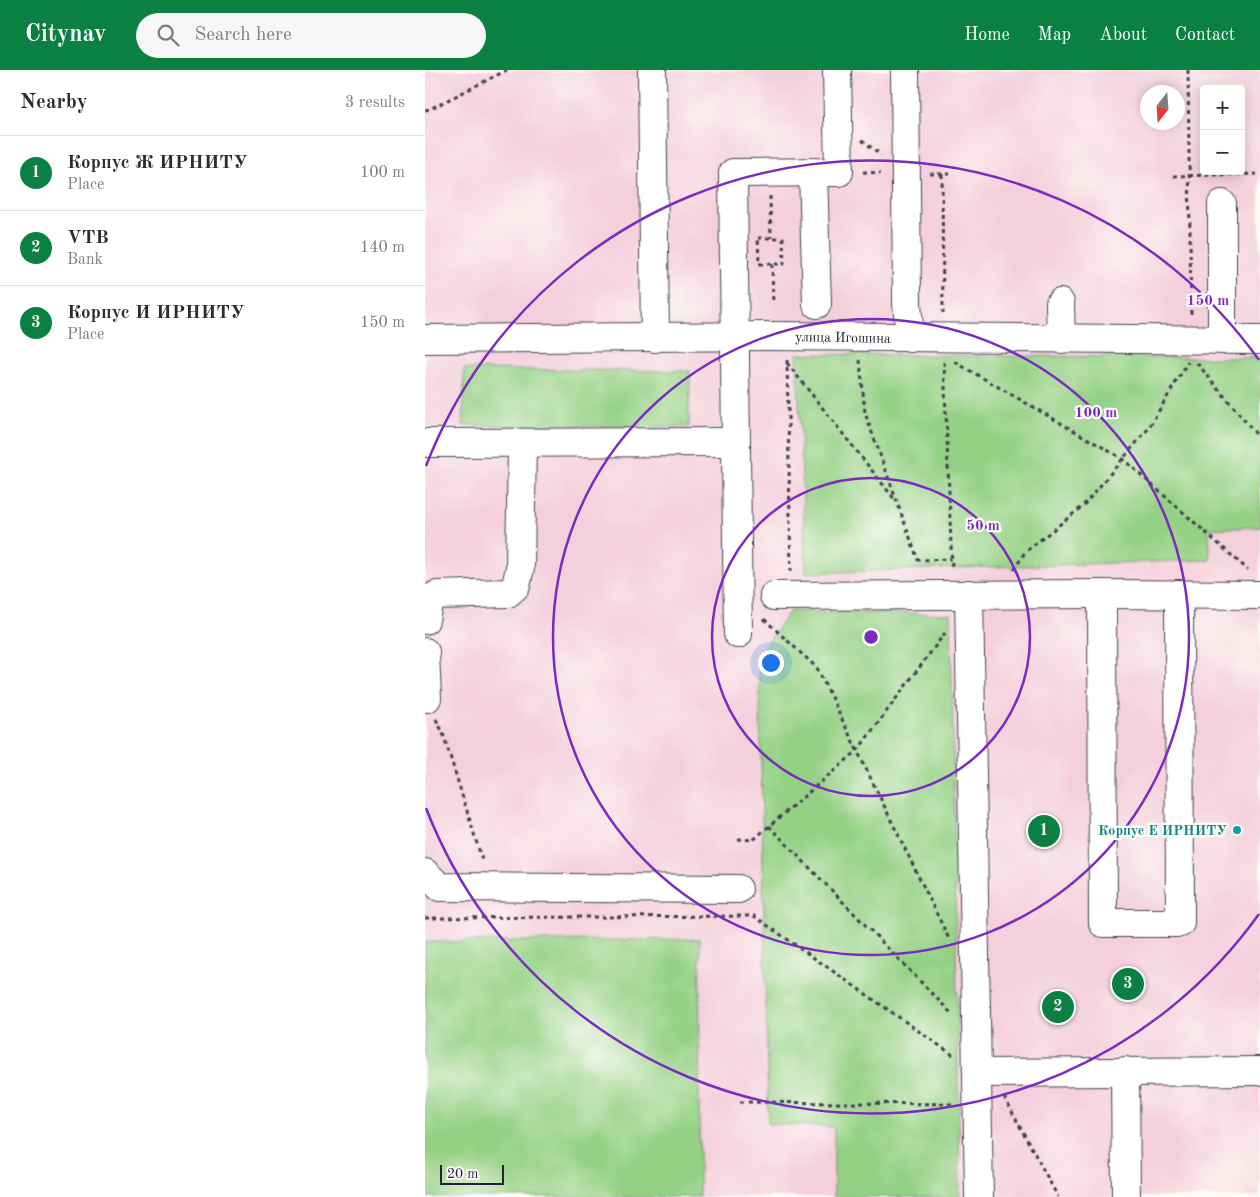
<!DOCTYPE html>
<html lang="en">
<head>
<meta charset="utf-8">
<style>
	body { margin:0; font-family:"Old Standard TT",serif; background:#f7f7f7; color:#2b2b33 }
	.controls { position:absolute; right:15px; top:15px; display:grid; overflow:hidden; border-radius:5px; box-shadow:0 2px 12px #0003 }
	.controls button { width:45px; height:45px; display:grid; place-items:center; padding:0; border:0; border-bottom:1px solid #e1e1e2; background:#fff; color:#2b2b33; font:25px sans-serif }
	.compass { position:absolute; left:715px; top:15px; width:45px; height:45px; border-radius:50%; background:#fff; box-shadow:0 2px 12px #0003; rotate:197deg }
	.scale { position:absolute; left:15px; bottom:12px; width:64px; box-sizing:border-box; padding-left:5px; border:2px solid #22223b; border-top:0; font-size:14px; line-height:18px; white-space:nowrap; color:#22223b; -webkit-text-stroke:4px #fdfcf7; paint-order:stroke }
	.you { position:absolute; left:345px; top:592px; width:18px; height:18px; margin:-12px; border:4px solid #fff; border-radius:50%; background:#1a73e8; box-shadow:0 0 0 8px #1a73e833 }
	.badge { display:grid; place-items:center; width:32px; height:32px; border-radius:50%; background:#0b8043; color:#fff; font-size:16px; font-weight:700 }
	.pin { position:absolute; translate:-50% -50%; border:2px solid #fff; box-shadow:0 1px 5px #0006 }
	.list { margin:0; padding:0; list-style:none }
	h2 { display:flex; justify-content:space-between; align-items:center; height:65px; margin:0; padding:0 20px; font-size:21px }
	h2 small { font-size:16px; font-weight:400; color:#7c7c81 }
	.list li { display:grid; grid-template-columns:32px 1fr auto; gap:15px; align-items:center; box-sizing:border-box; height:75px; padding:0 20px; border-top:1px solid #e1e1e2 }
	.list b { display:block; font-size:19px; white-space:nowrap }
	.list p { margin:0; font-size:16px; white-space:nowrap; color:#7c7c81 }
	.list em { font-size:16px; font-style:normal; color:#7c7c81 }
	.icon { flex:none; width:28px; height:28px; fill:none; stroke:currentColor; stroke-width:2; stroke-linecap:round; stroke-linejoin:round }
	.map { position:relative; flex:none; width:835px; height:1127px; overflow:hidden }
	header { display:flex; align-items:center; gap:30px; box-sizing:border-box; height:70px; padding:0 25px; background:#0b8043; color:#fff }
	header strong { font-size:24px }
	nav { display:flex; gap:28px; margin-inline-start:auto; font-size:18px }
	.search { width:350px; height:45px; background:#f7f7f7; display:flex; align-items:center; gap:12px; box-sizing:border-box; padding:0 18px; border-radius:28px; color:#7c7c81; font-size:19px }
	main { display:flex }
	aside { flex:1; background:#fff }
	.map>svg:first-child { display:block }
	.built { fill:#f4cfdc; fill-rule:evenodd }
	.park { fill:#95d185; stroke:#5c7a60 }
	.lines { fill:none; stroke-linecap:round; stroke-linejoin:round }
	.minor-casing { stroke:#424052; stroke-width:30 }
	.path { stroke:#424052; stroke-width:3; stroke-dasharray:4 4; stroke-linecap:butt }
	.minor { stroke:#fff; stroke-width:28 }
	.ring { fill:none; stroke:#7b2cbf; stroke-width:2.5 }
	.culture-dot { fill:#0f9aa8; stroke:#fdfcf7; stroke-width:2 }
	.labels { text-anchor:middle; stroke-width:4.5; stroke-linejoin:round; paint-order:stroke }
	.street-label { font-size:14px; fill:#22223b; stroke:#fdfcf7 }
	.culture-label { font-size:14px; font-weight:bold; fill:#0d838f; stroke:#fdfcf7; text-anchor:end }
	.centre { fill:#7b2cbf; stroke:#fdfcf7; stroke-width:2.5 }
	.ring-label { font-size:15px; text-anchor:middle; font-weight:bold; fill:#7b2cbf; stroke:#fdfcf7; stroke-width:4.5; stroke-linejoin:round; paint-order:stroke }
</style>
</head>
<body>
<header>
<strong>Citynav</strong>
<div class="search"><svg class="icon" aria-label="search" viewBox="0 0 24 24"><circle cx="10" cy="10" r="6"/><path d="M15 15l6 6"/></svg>Search here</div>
<nav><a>Home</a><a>Map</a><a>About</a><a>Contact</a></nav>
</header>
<main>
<aside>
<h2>Nearby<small>3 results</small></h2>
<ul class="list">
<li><span class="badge">1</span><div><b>Корпус Ж ИРНИТУ</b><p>Place</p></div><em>100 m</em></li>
<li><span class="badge">2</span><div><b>VTB</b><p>Bank</p></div><em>140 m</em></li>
<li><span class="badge">3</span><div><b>Корпус И ИРНИТУ</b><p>Place</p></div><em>150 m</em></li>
</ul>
</aside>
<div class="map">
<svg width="835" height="1127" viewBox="0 0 835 1127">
	<rect width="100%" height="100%" fill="#fdfcf7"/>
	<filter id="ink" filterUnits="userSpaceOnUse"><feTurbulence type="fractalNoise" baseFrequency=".02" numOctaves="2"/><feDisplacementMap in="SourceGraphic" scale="10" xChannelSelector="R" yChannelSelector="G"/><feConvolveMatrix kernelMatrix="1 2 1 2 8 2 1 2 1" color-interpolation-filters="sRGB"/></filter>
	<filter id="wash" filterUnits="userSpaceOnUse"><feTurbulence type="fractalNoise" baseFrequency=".0096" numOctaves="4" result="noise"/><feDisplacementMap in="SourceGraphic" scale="20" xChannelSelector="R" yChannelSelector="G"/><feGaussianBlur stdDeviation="1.12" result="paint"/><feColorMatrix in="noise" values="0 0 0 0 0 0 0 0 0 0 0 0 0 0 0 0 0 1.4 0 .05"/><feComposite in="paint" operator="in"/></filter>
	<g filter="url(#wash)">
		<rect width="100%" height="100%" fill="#f4ebd5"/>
		<path class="built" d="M0,0H835V1127H0ZM779,19H816V101H779ZM722,22H752V52H722Z"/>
		<g class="park">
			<path d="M372,284L835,288V457L784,459L785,490L381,503Z"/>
			<path d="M39,299L265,301L264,357L38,355Z"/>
			<path d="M365,541L526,544L535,1127H409V1057L343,1054L334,585Z"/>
			<path d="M275,869L274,1127H0V872Z"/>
		</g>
	</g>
	<g filter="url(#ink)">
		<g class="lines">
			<defs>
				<g id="minor">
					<path d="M227,0L230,268"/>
					<path d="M480,0L482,233L485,268"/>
					<path d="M388,102L392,234"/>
					<path d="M797,134V270"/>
					<path d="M635,233L636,269"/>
					<path d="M0,269L342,266L835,270"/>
					<path d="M0,373L311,372"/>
					<path d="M544,524L554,1127"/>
					<path d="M677,524L678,853H755L754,524"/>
					<path d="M349,526L677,524L835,525"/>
					<path d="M0,550L3,534L6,528L12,525L83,523L91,516L95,498L97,373"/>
					<path d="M313,564L308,103L414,102L412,0"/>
					<path d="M0,582L2,628"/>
					<path d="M0,803L15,817L313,819"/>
					<path d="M700,1001L701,1127"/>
					<path d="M553,1003L835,1001"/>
				</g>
			</defs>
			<use href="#minor" class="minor-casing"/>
			<g class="path">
				<path d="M763,0L766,247"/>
				<path d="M0,40L5,39L82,0"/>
				<path d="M437,70L456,85"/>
				<path d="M438,102L456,103"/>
				<path d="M505,104H527"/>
				<path d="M517,104L518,243"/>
				<path d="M748,106L835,104"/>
				<path d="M345,126L346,168"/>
				<path d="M333,168H358L359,194H334Z"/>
				<path d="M347,194L348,234"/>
				<path d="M362,290L366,503"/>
				<path d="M435,290L440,343L493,490L526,489"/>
				<path d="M519,292L527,500"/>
				<path d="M530,292L698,389L823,500"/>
				<path d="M362,293L471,431"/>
				<path d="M772,293L835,369"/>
				<path d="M589,500L600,482L658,436L723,359L763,292"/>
				<path d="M339,549L392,598L525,871"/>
				<path d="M11,649L18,663L58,793"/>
				<path d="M344,756L527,944"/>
				<path d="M313,769L328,770L432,681L520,563"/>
				<path d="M0,848L329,846L528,985"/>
				<path d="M579,1027L633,1127"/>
				<path d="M315,1032L530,1034"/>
			</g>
			<use href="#minor" class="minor"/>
		</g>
	</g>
	<g class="ring">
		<circle cx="446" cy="567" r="159"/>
		<circle cx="446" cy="567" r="318"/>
		<path d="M834 844A477 477 0 0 1 1 738M1 396A477 477 0 0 1 834 290"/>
	</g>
	<circle class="culture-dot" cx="812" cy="760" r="5"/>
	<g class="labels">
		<g class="street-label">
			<text transform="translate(418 267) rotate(1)" y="5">улица Игошина</text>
		</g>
		<g class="culture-label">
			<text x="802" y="765">Корпус Е ИРНИТУ</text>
		</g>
	</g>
	<circle cx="446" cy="567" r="8" class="centre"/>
	<g class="ring-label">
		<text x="783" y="235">150 m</text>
		<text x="671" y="347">100 m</text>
		<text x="558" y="460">50 m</text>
	</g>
</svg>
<div class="controls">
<button>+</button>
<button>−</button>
</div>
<svg class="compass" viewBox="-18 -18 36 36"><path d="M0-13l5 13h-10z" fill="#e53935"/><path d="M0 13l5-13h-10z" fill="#7c7c81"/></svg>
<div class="scale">20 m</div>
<div class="you"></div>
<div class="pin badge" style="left:619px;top:761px">1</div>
<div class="pin badge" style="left:633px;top:937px">2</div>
<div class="pin badge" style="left:703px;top:914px">3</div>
</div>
</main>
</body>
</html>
